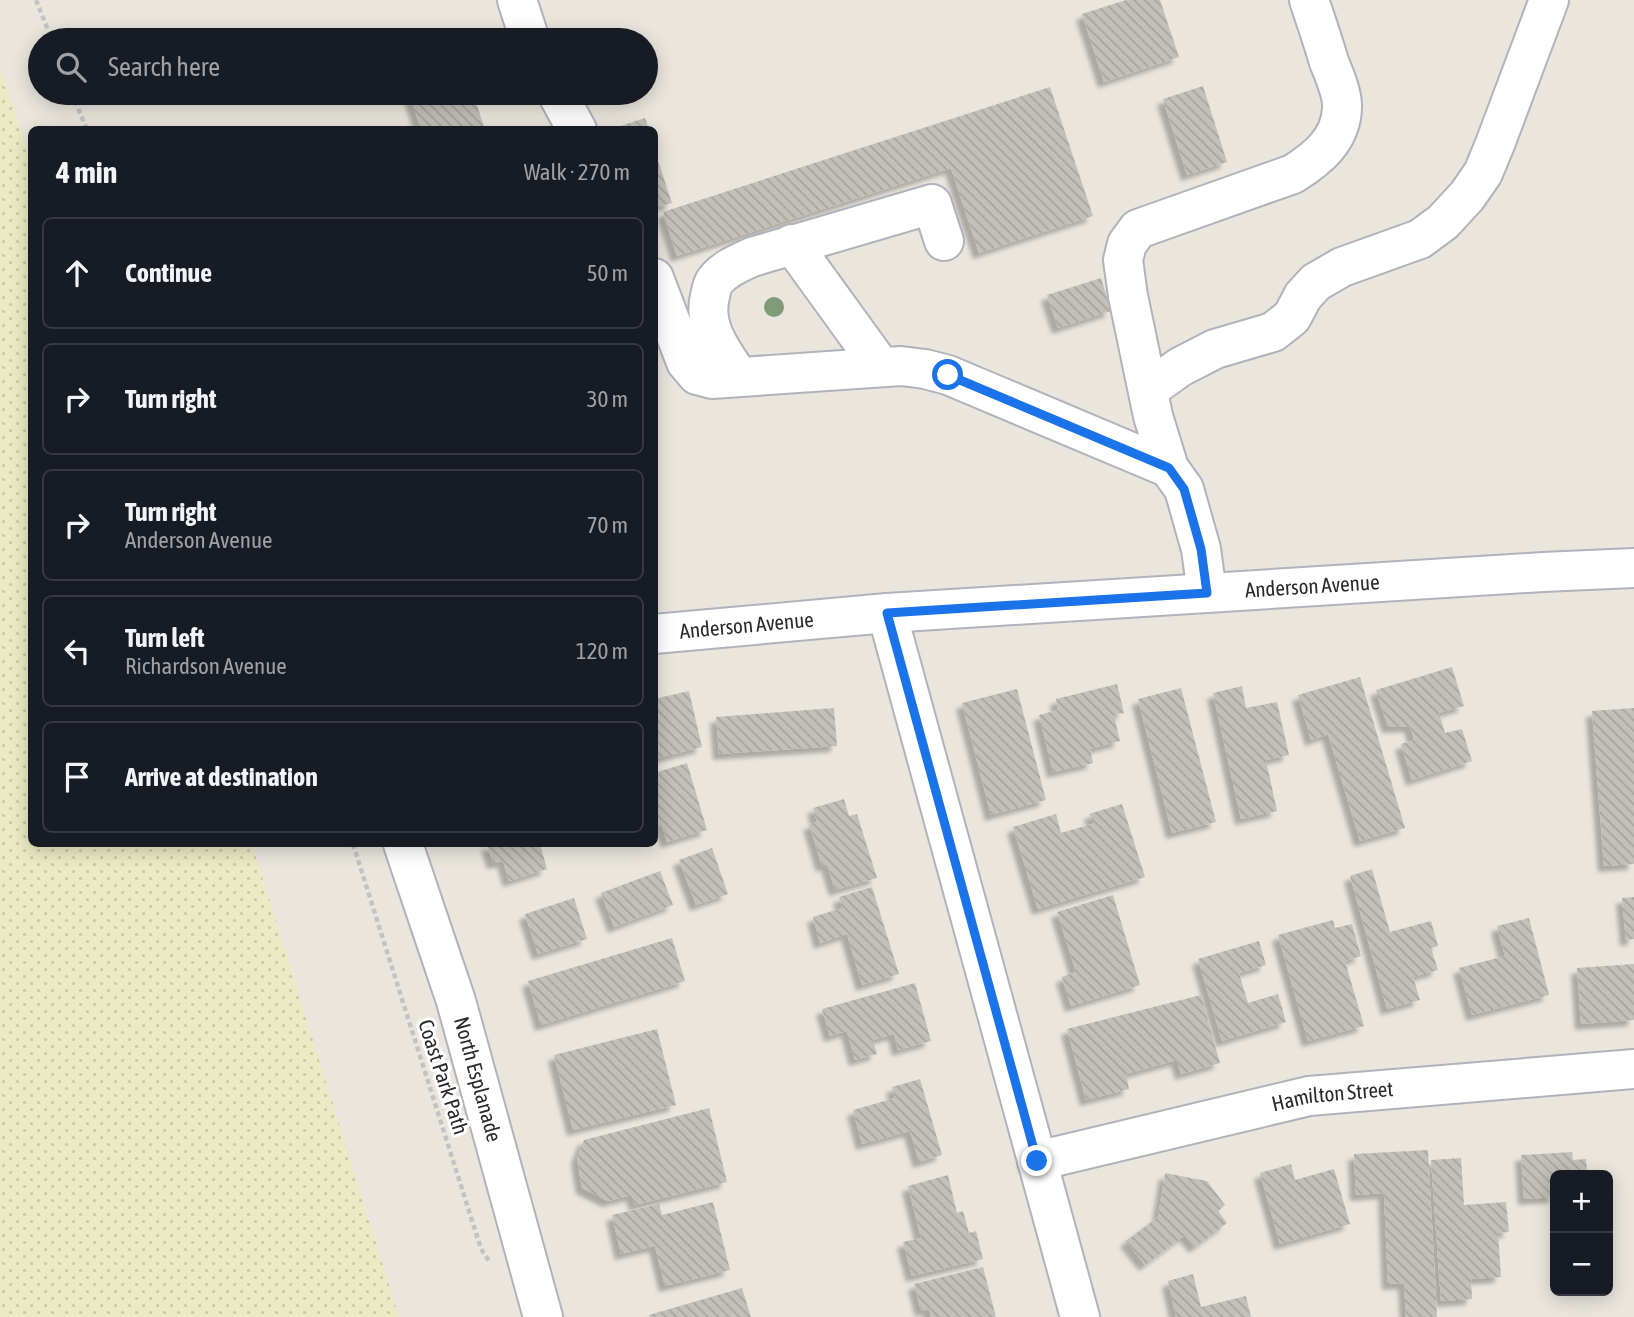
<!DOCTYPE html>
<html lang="en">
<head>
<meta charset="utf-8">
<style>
	body { margin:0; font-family:"Asap Condensed",sans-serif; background:#242831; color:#f1f3f6 }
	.controls { position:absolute; right:21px; bottom:21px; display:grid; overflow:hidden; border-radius:10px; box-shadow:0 4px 18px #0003 }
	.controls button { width:63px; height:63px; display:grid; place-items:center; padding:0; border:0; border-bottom:2px solid #363941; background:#171b24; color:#f1f3f6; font:35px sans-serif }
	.stop { position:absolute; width:21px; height:21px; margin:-16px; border:5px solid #1a73e8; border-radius:50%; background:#fff }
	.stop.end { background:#1a73e8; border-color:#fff; box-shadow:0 2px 7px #0008 }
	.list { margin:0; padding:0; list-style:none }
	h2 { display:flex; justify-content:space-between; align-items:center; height:91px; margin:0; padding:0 28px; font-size:30px }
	h2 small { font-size:23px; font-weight:400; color:#9ea1a6 }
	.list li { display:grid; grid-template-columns:46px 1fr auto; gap:21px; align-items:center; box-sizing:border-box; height:112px; margin:0 14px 14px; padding:0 14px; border:2px solid #363941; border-radius:10px }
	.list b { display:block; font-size:26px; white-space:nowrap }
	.list p { margin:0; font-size:23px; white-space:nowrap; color:#9ea1a6 }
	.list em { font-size:23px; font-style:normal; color:#9ea1a6 }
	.icon { flex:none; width:38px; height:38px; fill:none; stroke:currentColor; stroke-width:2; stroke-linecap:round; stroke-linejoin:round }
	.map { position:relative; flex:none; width:1634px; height:1317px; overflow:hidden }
	.search { position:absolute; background:#171b24; box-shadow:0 4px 18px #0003; left:28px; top:28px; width:630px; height:77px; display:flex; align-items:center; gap:18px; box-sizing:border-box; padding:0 24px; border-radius:38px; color:#9ea1a6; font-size:26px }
	.panel { position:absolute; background:#171b24; box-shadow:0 4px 18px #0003; left:28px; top:126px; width:630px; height:721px; border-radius:10px }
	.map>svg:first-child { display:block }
	.sand { fill:url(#sand-dots) }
	.building { fill:url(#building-back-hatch); filter:url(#shadow) }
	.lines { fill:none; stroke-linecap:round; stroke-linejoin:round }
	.minor-casing { stroke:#b1b2bc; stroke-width:42 }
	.path { stroke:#c3c3c3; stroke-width:4.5; stroke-dasharray:5 3.5; stroke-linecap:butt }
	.minor { stroke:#fff; stroke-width:38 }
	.tree { fill:#7f9b77 }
	.route { stroke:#1a73e8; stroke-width:9 }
	.labels { text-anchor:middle; stroke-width:6; stroke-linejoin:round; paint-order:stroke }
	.street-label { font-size:21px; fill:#2a2a2a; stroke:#fff }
</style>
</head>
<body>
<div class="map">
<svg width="1634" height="1317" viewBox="0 0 1634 1317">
	<defs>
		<pattern id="sand-dots" width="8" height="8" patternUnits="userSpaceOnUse" patternTransform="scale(1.75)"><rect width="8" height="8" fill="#ebeac4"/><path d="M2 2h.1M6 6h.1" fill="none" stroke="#cac9a9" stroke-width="1.8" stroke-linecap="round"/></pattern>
		<pattern id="building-back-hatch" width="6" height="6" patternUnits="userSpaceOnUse" patternTransform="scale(1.75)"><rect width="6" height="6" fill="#c3c0b9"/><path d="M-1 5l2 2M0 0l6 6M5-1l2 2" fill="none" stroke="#a8a59f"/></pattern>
		<filter id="shadow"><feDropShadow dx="-6" dy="6" stdDeviation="2" flood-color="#0004"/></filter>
	</defs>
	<rect width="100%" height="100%" fill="#eae6de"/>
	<path class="sand" d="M0,67L32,163V844H252L399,1317H0Z"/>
	<g class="building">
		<path d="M1126,0H1160L1179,57L1104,82L1082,14Z"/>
		<path d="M1203,86L1227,162L1187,175L1163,99Z"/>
		<path d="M1050,87L1093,216L979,253L951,168L677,256L663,212Z"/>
		<path d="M418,93H473L485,130H421L410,95Z"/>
		<path d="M645,118L649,130H611V129Z"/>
		<path d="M654,149L672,203L654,208Z"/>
		<path d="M1101,278L1111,311L1058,328L1047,295Z"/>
		<path d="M1452,667L1464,706L1439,713L1445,733L1462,729L1472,761L1412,780L1401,744L1414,740L1410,726L1388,727L1376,690Z"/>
		<path d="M1360,677L1405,828L1360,841L1328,734L1311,740L1298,695Z"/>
		<path d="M1117,684L1124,713L1114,715L1120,741L1090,749L1093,763L1053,772L1039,715L1058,710L1056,699Z"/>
		<path d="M1242,686L1246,708L1277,702L1289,755L1266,760L1277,811L1241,819L1213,693Z"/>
		<path d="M1181,688L1216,822L1172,833L1138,699Z"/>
		<path d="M1017,689L1046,800L991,815L962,703Z"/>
		<path d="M689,691L702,747L654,759V699Z"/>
		<path d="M834,708L837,746L719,754L716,717Z"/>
		<path d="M1634,708V864L1604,866L1592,711Z"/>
		<path d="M687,763L707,830L667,842L662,825L655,827L654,826V773Z"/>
		<path d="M844,799L849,816L857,814L877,878L835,890L827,864L822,866L809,824L817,822L813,808Z"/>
		<path d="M1122,804L1145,877L1038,909L1013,827L1056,814L1061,833L1095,823L1089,814Z"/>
		<path d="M487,844H540L547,869L509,881L503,861L493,863Z"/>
		<path d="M712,848L728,894L696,905L679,860Z"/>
		<path d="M1372,869L1390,932L1431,921L1438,946L1431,948L1438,970L1413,977L1420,1000L1387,1009L1350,876Z"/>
		<path d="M660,871L673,905L614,927L601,893Z"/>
		<path d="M872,887L899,974L862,985L847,934L820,943L813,917L842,908L839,897Z"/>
		<path d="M1113,895L1140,985L1071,1006L1062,977L1076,972L1057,912Z"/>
		<path d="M1634,897V939L1626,940L1622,898Z"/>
		<path d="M574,898L587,939L538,954L525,914Z"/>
		<path d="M1529,918L1549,995L1472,1015L1459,968L1505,956L1497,926Z"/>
		<path d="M1333,920L1335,928L1352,924L1361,956L1345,961L1364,1026L1308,1041L1278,935Z"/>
		<path d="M672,938L685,981L541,1025L528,981Z"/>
		<path d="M1259,941L1266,965L1239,973L1248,1003L1278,994L1286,1022L1222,1041L1198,959Z"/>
		<path d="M1634,964V1020L1581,1024L1577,968Z"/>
		<path d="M915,983L931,1041L898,1050L894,1034L873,1040L877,1054L855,1060L847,1031L830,1036L822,1009Z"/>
		<path d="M1201,995L1220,1063L1181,1074L1177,1060L1126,1074L1129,1089L1086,1100L1067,1029Z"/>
		<path d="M657,1029L676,1105L573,1130L554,1055Z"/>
		<path d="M920,1079L942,1155L919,1162L910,1131L862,1144L853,1110L895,1098L892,1087Z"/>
		<path d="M709,1108L727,1182L635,1205L632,1195L608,1201L582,1188L577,1158L584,1140Z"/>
		<path d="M1428,1150L1437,1317H1406L1404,1283L1388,1284L1384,1193L1356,1195L1354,1154Z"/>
		<path d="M1572,1152L1573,1160L1586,1159L1587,1175H1555V1197L1524,1199L1521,1155Z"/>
		<path d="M1461,1158L1464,1205L1506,1202L1509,1232L1498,1233L1501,1277L1471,1279L1472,1299L1441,1301L1431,1160Z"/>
		<path d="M1291,1164L1295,1180L1334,1169L1350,1224L1280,1244L1260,1173Z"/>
		<path d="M1165,1173L1207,1181L1225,1205L1218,1211L1227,1223L1195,1247L1185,1235L1145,1265L1126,1241L1158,1217Z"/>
		<path d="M948,1175L957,1213L963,1211L969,1233L976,1231L983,1259L912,1276L903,1242L921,1238L908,1186Z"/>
		<path d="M713,1202L730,1270L665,1286L655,1246L621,1254L612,1215L659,1204L662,1215Z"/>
		<path d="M983,1267L996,1317H931L929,1309L921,1311L914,1284Z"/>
		<path d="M1193,1274L1201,1307L1246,1296L1251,1317H1176L1168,1281Z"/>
		<path d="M742,1288L751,1317H650L649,1315Z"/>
	</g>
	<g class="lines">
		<defs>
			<g id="minor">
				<path d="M517,0L530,40"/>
				<path d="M557,93L577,130"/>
				<path d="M792,244L881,367"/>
				<path d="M654,278L686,362L697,375L712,379L901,366L925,369L948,375L1169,468"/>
				<path d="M739,377C723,353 702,327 710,296C711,291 712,285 715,281C724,269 739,263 752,257L932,204L944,241"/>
				<path d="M1148,390L1180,367L1215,349L1273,332L1292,317L1303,296L1316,282L1342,267L1420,239L1443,222L1467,196L1483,173L1495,144L1549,0"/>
				<path d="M1207,593L1201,549L1184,489L1169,468L1153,416L1128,296L1123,260L1127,244L1138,229L1293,174C1317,159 1341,140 1342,108C1343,95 1334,74 1329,62C1323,41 1316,21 1309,0"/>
				<path d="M887,613L1080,1317"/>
				<path id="s1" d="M654,634L887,613L1543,572L1634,568"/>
				<path id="s2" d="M403,844L456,1001L543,1317"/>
				<path id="s3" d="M1037,1161L1309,1096L1634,1069"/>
			</g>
		</defs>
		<use href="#minor" class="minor-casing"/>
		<g class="path">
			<path d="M36,0L52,40"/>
			<path d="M72,93L87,130"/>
			<path d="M353,844L481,1249L489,1261"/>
		</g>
		<use href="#minor" class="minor"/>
	</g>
	<circle class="tree" cx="774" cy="307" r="10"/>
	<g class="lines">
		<path class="route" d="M948,375L1169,468L1184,489L1201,549L1207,593L887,613L1037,1161"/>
	</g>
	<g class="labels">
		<g class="street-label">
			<text dy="7" stroke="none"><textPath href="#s1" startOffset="660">Anderson Avenue</textPath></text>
			<text dy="7" stroke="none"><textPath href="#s1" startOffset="93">Anderson Avenue</textPath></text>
			<text transform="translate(443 1077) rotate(72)" y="7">Coast Park Path</text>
			<text dy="7" stroke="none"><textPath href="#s2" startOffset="247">North Esplanade</textPath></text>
			<text dy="7" stroke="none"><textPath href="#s3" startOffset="303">Hamilton Street</textPath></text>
		</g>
	</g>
</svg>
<div class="controls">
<button>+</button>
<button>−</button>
</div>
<div class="stop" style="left:948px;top:375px"></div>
<div class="stop end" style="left:1037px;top:1161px"></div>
<div class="search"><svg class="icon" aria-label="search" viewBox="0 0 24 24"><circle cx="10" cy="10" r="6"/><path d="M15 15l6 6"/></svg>Search here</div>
<section class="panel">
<h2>4 min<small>Walk · 270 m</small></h2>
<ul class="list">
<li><svg class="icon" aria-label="ahead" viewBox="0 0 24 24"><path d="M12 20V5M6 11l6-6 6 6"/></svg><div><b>Continue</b></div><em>50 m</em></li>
<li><svg class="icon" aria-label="right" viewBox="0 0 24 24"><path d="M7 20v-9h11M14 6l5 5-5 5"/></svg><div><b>Turn right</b></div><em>30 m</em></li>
<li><svg class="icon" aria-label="right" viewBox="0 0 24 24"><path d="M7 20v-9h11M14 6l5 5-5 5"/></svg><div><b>Turn right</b><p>Anderson Avenue</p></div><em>70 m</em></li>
<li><svg class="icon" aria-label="left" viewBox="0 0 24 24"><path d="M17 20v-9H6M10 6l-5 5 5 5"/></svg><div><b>Turn left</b><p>Richardson Avenue</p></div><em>120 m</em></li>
<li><svg class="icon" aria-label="arrive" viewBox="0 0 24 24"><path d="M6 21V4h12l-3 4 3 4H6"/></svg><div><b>Arrive at destination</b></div></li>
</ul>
</section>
</div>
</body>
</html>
